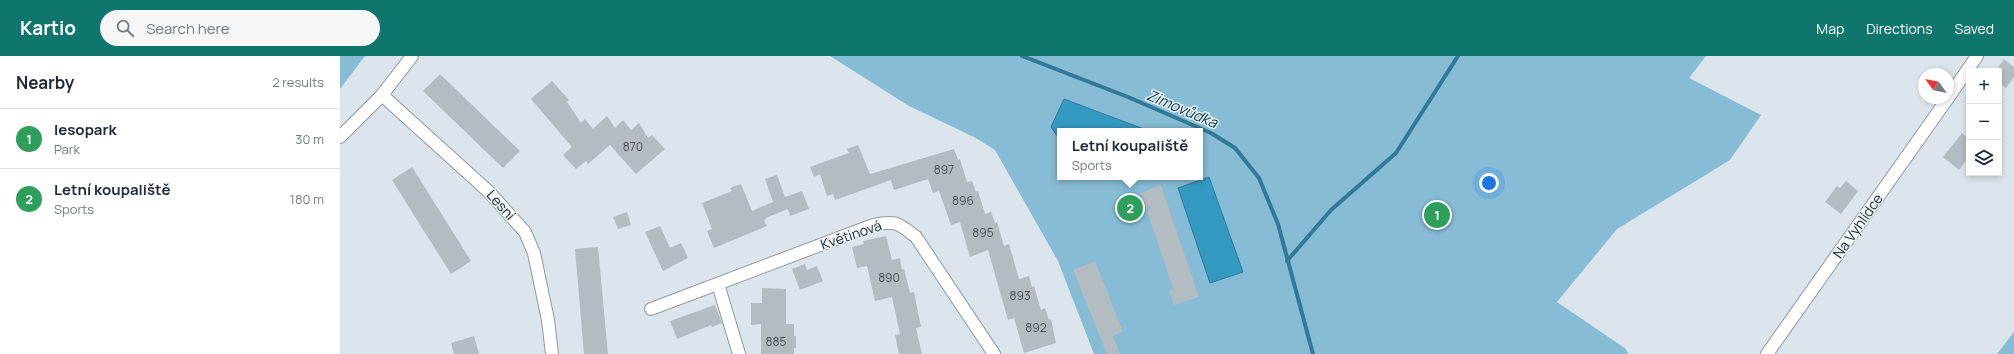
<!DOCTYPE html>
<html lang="en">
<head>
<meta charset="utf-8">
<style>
	body { margin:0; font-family:Manrope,sans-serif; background:#f6f6f7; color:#1f2937 }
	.controls { position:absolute; right:12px; top:12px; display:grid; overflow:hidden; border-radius:0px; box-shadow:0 2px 6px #0003 }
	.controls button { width:36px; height:36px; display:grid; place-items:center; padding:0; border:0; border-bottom:1px solid #e0e1e3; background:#fff; color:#1f2937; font:20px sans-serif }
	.compass { position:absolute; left:1578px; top:12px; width:36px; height:36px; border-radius:50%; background:#fff; box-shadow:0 2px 6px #0003; rotate:303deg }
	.you { position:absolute; left:1149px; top:127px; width:14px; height:14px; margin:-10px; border:3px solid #fff; border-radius:50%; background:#1a73e8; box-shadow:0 0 0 6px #1a73e833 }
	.badge { display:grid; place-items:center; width:26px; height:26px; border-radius:50%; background:#0f766e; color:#fff; font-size:13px; font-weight:700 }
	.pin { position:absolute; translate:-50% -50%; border:2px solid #fff; box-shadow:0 1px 4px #0006 }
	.popup { position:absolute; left:717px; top:72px; width:146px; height:52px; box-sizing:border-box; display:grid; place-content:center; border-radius:0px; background:#fff; filter:drop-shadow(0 1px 3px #0005); font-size:13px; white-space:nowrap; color:#747a83 }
	.popup b { font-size:15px; color:#1f2937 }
	.popup::after { content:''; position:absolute; left:50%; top:100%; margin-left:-8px; border:8px solid transparent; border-top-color:#fff }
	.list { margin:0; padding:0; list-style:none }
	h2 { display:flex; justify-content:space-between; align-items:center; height:52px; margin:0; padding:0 16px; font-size:17px }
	h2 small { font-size:13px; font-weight:400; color:#747a83 }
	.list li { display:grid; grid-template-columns:26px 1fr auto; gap:12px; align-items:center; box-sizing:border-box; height:60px; padding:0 16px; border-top:1px solid #e0e1e3 }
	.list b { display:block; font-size:15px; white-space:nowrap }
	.list p { margin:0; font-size:13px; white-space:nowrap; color:#747a83 }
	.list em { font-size:13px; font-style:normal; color:#747a83 }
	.icon { flex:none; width:22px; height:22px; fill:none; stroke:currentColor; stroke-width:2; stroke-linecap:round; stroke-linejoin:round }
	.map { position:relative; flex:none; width:1674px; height:298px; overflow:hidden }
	header { display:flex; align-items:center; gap:24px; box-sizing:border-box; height:56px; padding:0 20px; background:#0f766e; color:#fff }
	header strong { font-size:19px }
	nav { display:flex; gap:22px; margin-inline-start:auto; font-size:14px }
	.search { width:280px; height:36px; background:#f6f6f7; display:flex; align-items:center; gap:10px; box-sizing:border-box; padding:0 14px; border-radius:22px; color:#747a83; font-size:15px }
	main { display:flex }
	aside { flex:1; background:#fff }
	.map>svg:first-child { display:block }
	.green { fill:#86bcd5; fill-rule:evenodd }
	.water { fill:#359ac2; stroke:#317995 }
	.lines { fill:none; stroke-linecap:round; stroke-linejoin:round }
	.stream { stroke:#317995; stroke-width:4 }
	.building { fill:#b2bcc1 }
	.minor-casing { stroke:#8f999e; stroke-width:14 }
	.minor { stroke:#fff; stroke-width:12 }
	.labels { text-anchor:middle; stroke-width:3; stroke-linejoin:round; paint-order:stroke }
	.number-label { font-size:12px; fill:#4a4f52 }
	.street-label { font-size:14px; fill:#272b2d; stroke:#e8f3f8 }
	.water-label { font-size:15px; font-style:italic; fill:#093647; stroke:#e8f3f8 }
</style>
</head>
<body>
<header>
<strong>Kartio</strong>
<div class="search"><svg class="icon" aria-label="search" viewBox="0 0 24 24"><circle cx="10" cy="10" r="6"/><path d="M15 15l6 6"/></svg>Search here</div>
<nav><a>Map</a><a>Directions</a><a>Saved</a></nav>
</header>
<main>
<aside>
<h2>Nearby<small>2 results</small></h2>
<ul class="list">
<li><span class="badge" style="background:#2e9e5b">1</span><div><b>lesopark</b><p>Park</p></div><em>30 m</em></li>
<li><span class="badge" style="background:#2e9e5b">2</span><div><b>Letní koupaliště</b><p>Sports</p></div><em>180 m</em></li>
</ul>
</aside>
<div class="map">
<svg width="1674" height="298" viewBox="0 0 1674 298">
	<rect width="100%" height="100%" fill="#dbe5eb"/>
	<g class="green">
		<path d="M0,0H25L0,33Z"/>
		<path d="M490,0H1366L1349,22L1421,59L1390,104L1277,173L1217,246L1286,293L1288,298H754L718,205L655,94L634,81L569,50ZM720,75H860V121H720Z"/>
		<path d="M1674,276V298H1657Z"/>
	</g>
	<g class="water">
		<path d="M724,43L809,75H720V84L711,71Z"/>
		<path d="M869,121L903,216L870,227L838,132Z"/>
	</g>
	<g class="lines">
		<g class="stream">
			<path d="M682,0L788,41L871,77L895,92L919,122L938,168L973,298"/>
			<path d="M947,205L991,154L1056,97L1118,0"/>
		</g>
	</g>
	<g class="building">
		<path d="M1664,3L1674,11V21L1666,32L1659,27V10Z"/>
		<path d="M100,18L180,95L163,112L83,35Z"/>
		<path d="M212,25L229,44L227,46L241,67L245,63L253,73L267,60L275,72L283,64L291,74L299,67L308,82L312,79L325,93L296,118L270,89L248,108L246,105L236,113L223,99L232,91L191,43Z"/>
		<path d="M1622,77L1629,83V101L1619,114L1603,101Z"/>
		<path d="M518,89L530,118L614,93L618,104L620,103L627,126L632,125L636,136L638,135L645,158L651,156L655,167L657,166L664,190L669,188L679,223L689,220L692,231L694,230L701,254L705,252L709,264L711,263L716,287L684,297L674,262L668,264L648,194L630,201L620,166L611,169L599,135L593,137L588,123L554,134L551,124L495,144L493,138L487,140L480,118L474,121L470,111L509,97L507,93Z"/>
		<path d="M72,111L131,205L111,218L52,124Z"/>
		<path d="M437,119L445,141L462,135L469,153L450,160L448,153L428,161L424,164L427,170L374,192L367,175L372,173L362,147L392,135L390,132L401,128L412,155L433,146L425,123Z"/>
		<path d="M1506,125L1518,135L1501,158L1485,146L1497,130L1500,132Z"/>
		<path d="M821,129L859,241L834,249L829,235L833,233L801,137Z"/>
		<path d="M287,156L291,169L278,173L273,161Z"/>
		<path d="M320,170L330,192L341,187L348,202L323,215L305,176Z"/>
		<path d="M546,180L552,204L560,202L562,214L564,213L570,237L574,236L581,271L576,272L582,298H559L555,279L560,278L552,241L535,245L527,210L517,212L512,191L524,188L523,185Z"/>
		<path d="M258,191L268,298H244L235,193Z"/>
		<path d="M755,205L783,276L773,280L780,298H767L733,214Z"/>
		<path d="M465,208L467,214L477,210L483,225L460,234L452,213Z"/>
		<path d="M422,232L446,233V268H454V280H456V292H454V298H421V268L411,269V247H422Z"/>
		<path d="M375,249L382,267L372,271L371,269L337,283L330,265Z"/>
		<path d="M134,280L139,298H114L111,287Z"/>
	</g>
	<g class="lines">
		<defs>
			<g id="minor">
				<path d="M42,39L149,136L185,176L194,197L208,264L212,298"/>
				<path d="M1608,42L1637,0"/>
				<path d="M0,81L42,39L72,0"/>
				<path d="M378,228L399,298"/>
				<path d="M311,253L533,169C556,164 558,167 576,181L654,298"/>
				<path d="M1427,298L1608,42"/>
			</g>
		</defs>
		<use href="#minor" class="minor-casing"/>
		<use href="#minor" class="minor"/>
	</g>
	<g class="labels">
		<g class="number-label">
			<text x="293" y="95">870</text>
			<text x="604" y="118">897</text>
			<text x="623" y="149">896</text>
			<text x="643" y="181">895</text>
			<text x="549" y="226">890</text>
			<text x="680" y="244">893</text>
			<text x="696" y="276">892</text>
			<text x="436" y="290">885</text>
		</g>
		<g class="street-label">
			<text transform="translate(161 149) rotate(48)" y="5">Lesní</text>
			<text transform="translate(1518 170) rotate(-55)" y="5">Na Vyhlídce</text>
			<text transform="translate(511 179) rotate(-19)" y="5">Květinová</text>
		</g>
		<g class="water-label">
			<text transform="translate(842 53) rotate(23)" y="5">Zimovůdka</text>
		</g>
	</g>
</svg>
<div class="controls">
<button>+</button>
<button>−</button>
<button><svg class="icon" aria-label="layers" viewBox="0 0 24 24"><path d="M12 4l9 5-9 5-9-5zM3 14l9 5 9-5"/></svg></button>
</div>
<svg class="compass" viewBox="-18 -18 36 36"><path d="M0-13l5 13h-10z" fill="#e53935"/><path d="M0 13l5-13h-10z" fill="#747a83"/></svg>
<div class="you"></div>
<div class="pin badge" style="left:1097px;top:159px;background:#2e9e5b">1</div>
<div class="pin badge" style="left:790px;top:152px;background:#2e9e5b">2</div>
<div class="popup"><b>Letní koupaliště</b>Sports</div>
</div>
</main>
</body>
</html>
